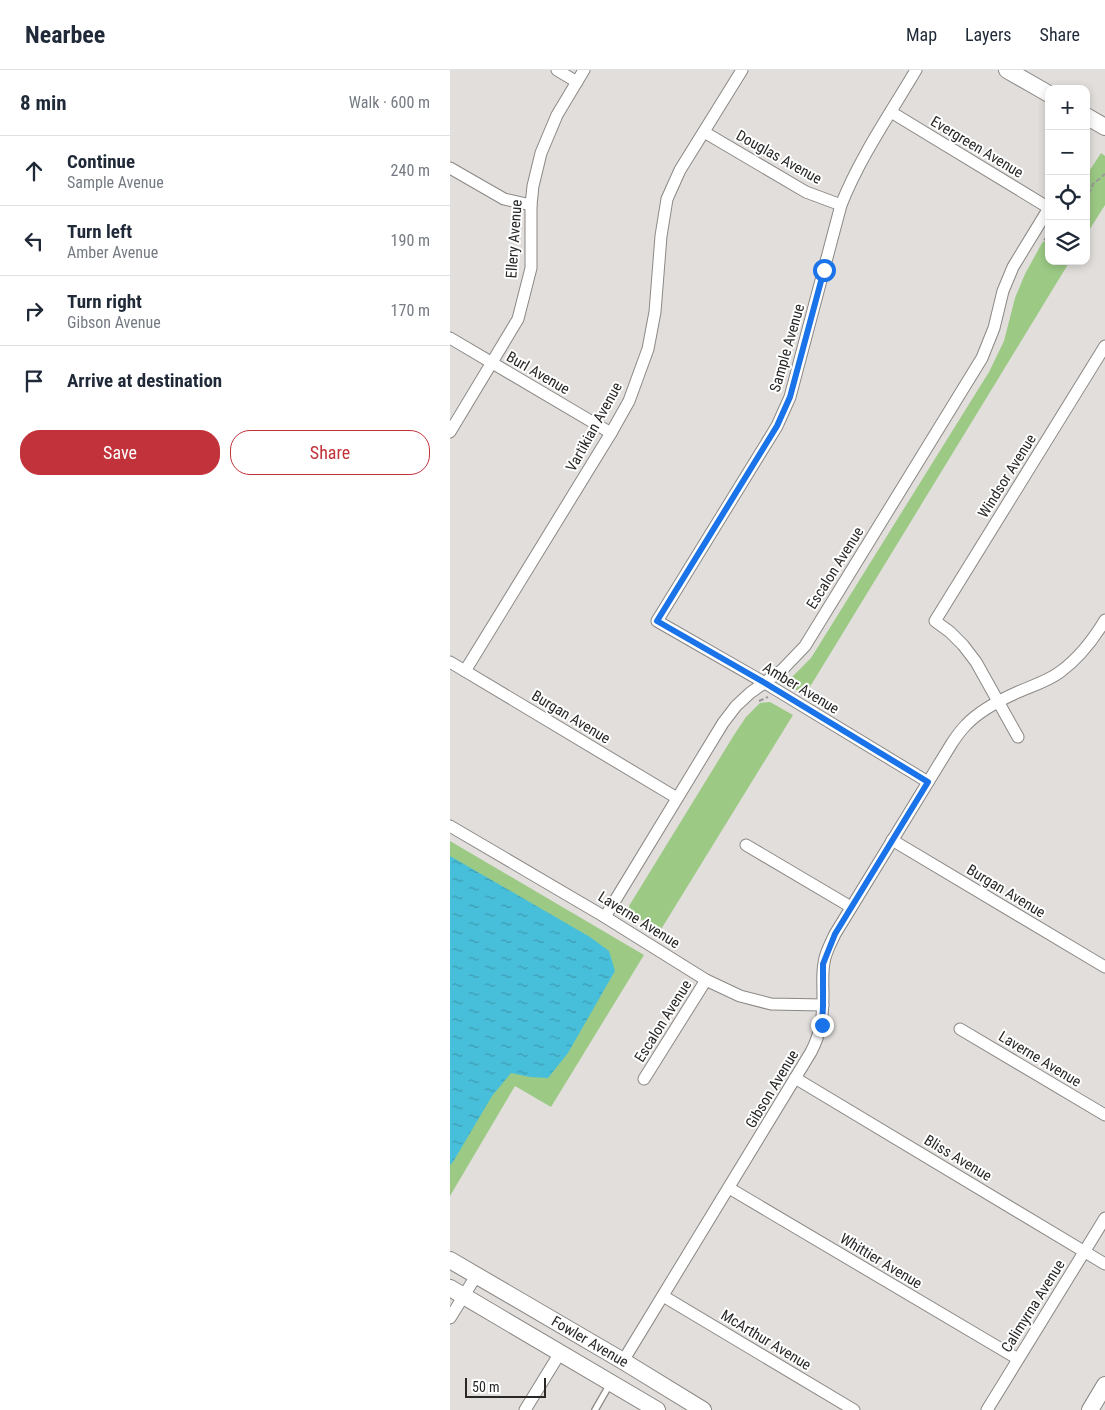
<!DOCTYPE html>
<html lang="en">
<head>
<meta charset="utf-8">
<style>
	body { margin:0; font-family:"Roboto Condensed",sans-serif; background:#f2f2f3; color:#1f2937 }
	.controls { position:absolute; right:15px; top:15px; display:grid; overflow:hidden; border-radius:10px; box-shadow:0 2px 8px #0003 }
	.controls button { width:45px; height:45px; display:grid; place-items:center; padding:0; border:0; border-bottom:1px solid #e0e1e3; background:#fff; color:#1f2937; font:25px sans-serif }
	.scale { position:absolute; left:15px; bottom:12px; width:81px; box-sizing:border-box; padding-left:5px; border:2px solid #292827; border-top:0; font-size:14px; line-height:18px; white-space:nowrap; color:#292827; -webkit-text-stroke:4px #fff; paint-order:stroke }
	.stop { position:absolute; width:15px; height:15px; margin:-11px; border:4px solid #1a73e8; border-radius:50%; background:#fff }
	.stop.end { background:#1a73e8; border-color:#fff; box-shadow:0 1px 5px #0008 }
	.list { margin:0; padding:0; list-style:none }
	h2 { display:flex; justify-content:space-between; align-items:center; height:65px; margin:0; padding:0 20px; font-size:21px }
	h2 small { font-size:16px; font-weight:400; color:#747a83 }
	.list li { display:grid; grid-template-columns:32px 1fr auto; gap:15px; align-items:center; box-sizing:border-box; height:70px; padding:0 20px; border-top:1px solid #e0e1e3 }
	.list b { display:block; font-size:19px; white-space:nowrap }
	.list p { margin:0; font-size:16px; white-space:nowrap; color:#747a83 }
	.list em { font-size:16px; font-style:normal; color:#747a83 }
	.actions { display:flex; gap:10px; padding:15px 20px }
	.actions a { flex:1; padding:11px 0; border:1px solid #c2323a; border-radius:20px; text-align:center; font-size:18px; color:#c2323a }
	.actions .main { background:#c2323a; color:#fff }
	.icon { flex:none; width:28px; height:28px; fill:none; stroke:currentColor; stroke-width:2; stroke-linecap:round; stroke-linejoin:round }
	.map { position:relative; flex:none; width:655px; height:1340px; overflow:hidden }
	header { display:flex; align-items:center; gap:30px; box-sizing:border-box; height:70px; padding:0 25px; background:#fff; border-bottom:1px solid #e0e1e3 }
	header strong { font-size:24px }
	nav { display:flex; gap:28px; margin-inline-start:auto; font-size:18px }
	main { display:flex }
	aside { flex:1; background:#fff }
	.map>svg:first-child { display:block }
	.green { fill:#9cca85 }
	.water { fill:url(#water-ripples) }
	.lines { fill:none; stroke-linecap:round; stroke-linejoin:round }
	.lane-casing { stroke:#8b8885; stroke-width:8 }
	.street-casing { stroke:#8b8885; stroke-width:13 }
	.secondary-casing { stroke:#8b8885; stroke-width:18 }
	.path { stroke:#9c9a98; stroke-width:2; stroke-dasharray:5 2.5; stroke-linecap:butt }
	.lane { stroke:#fff; stroke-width:5.5 }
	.street { stroke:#fff; stroke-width:11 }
	.secondary { stroke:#fff; stroke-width:16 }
	.route { stroke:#1a73e8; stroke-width:6 }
	.labels { text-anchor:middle; stroke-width:4; stroke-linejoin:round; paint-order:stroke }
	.street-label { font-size:15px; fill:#292827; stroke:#fff }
</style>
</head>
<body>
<header>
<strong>Nearbee</strong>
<nav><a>Map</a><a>Layers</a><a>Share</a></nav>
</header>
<main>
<aside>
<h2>8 min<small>Walk · 600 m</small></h2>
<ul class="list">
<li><svg class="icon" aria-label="ahead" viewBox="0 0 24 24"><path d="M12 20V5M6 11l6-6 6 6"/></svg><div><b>Continue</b><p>Sample Avenue</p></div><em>240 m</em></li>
<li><svg class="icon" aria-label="left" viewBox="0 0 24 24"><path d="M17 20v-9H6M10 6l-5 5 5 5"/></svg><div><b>Turn left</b><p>Amber Avenue</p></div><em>190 m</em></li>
<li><svg class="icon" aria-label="right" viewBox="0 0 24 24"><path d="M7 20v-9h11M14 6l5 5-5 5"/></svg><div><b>Turn right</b><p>Gibson Avenue</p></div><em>170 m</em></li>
<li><svg class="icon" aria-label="arrive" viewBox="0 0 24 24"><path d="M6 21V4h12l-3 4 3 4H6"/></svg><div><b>Arrive at destination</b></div></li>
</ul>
<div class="actions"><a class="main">Save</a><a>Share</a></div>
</aside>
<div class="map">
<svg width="655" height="1340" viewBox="0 0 655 1340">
	<defs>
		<pattern id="water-ripples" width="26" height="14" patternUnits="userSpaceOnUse" patternTransform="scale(1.25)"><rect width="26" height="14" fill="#48bfda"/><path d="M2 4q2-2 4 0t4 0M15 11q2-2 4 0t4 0" fill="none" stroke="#3c9bb1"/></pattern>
	</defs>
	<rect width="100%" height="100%" fill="#e1dedb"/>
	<g class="green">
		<path d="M651,83L655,86V135L636,165V106Z"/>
		<path d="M599,168V191H620L355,625L343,618L341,608L361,588L539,302L554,271L565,228L575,204L592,173Z"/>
		<path d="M320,632L343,645L210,861L181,844L179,836L284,665L296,647L310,633Z"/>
		<path d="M0,771L194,885L101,1037L65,1016L0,1126Z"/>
	</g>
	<path class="water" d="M0,786L140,867L159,881L165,901L118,983L98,1008L80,1007L61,1003L42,1026L3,1092L0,1095Z"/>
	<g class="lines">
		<defs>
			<path id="lane" d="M145,1340L160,1314"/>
			<g id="street">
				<path d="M107,0L127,12"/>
				<path d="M466,0C440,44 410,87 391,135L340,327L327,356L207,551L315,613L478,712"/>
				<path d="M441,42L599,138"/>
				<path d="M254,62L356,122L391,135"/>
				<path d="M0,98L54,129L81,135"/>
				<path d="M0,268L161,363"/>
				<path d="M0,362L68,249L81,198V135L83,116L91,83L107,45L134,0"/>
				<path d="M0,592L227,728"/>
				<path d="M15,601L161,363L179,331L198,279L205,242L211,166L217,129L230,100L292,0"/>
				<path d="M568,667L526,592L513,575L500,562L485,551L655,276"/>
				<path d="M0,756L155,847L256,910L290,926L321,934L373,935"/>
				<path d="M442,770L655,897"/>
				<path d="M296,775L401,837"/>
				<path d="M155,847L273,653L286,636L300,623L332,600L355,576L532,288L544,258L553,221L563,197L599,138"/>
				<path d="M510,959L655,1045"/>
				<path d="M345,1008L655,1194"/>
				<path d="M194,1009L256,910"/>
				<path d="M279,1118L568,1289"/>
				<path d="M213,1226L404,1340"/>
				<path d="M0,1248L26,1206"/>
				<path d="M173,1291L361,982C371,963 373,946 373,925C373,915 372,903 374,893C375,883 381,873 385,864L502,673C506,667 511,660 516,655C530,640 550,630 568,622C582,616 598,611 610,602C629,588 643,570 655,550"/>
				<path d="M75,1340L110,1283"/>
				<path d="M537,1340L655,1148"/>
			</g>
			<g id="secondary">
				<path d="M557,0L599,24"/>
				<path d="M636,46L655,57"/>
				<path id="s1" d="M0,1190L173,1291L253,1340"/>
				<path d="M0,1218L207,1340"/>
				<path d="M640,1340L655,1315"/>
			</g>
		</defs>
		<use href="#lane" class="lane-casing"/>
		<use href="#street" class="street-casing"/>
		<use href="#secondary" class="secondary-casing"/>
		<g class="path">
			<path d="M636,131L643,114L655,104"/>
			<path d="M594,170L599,165"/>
			<path d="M309,631L318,627"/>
		</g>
		<use href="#lane" class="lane"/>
		<use href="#street" class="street"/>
		<use href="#secondary" class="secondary"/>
	</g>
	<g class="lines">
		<path class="route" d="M372,955L373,936V894L385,864L478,712L315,613L207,551L327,356L340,327L374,200"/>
	</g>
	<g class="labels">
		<g class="street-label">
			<text transform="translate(527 77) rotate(31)" y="5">Evergreen Avenue</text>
			<text transform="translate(329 87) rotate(29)" y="5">Douglas Avenue</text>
			<text transform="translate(64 169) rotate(-86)" y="5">Ellery Avenue</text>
			<text transform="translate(337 278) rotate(-74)" y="5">Sample Avenue</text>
			<text transform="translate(88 303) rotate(30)" y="5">Burl Avenue</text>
			<text transform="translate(144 357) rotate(-61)" y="5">Vartikian Avenue</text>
			<text transform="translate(557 406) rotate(-58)" y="5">Windsor Avenue</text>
			<text transform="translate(385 498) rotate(-58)" y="5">Escalon Avenue</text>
			<text transform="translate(351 618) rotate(31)" y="5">Amber Avenue</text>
			<text transform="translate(121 647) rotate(31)" y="5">Burgan Avenue</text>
			<text transform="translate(556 821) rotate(31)" y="5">Burgan Avenue</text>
			<text transform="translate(189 850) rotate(32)" y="5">Laverne Avenue</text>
			<text transform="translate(213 951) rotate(-58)" y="5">Escalon Avenue</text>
			<text transform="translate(590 989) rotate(31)" y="5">Laverne Avenue</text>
			<text transform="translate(322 1019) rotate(-59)" y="5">Gibson Avenue</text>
			<text transform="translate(508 1088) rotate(31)" y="5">Bliss Avenue</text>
			<text transform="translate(431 1191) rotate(31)" y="5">Whittier Avenue</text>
			<text transform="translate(583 1236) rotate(-58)" y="5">Calimyrna Avenue</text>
			<text transform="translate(316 1270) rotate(31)" y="5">McArthur Avenue</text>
			<text dy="5" stroke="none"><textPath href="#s1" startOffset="162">Fowler Avenue</textPath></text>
		</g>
	</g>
</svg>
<div class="controls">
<button>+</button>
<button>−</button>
<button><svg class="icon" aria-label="locate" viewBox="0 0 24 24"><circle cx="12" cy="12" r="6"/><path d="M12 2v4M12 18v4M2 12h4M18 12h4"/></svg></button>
<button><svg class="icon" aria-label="layers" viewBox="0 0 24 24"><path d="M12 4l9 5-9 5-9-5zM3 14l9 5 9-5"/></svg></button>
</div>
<div class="scale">50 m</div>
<div class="stop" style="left:374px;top:200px"></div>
<div class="stop end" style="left:372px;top:955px"></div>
</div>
</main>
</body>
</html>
